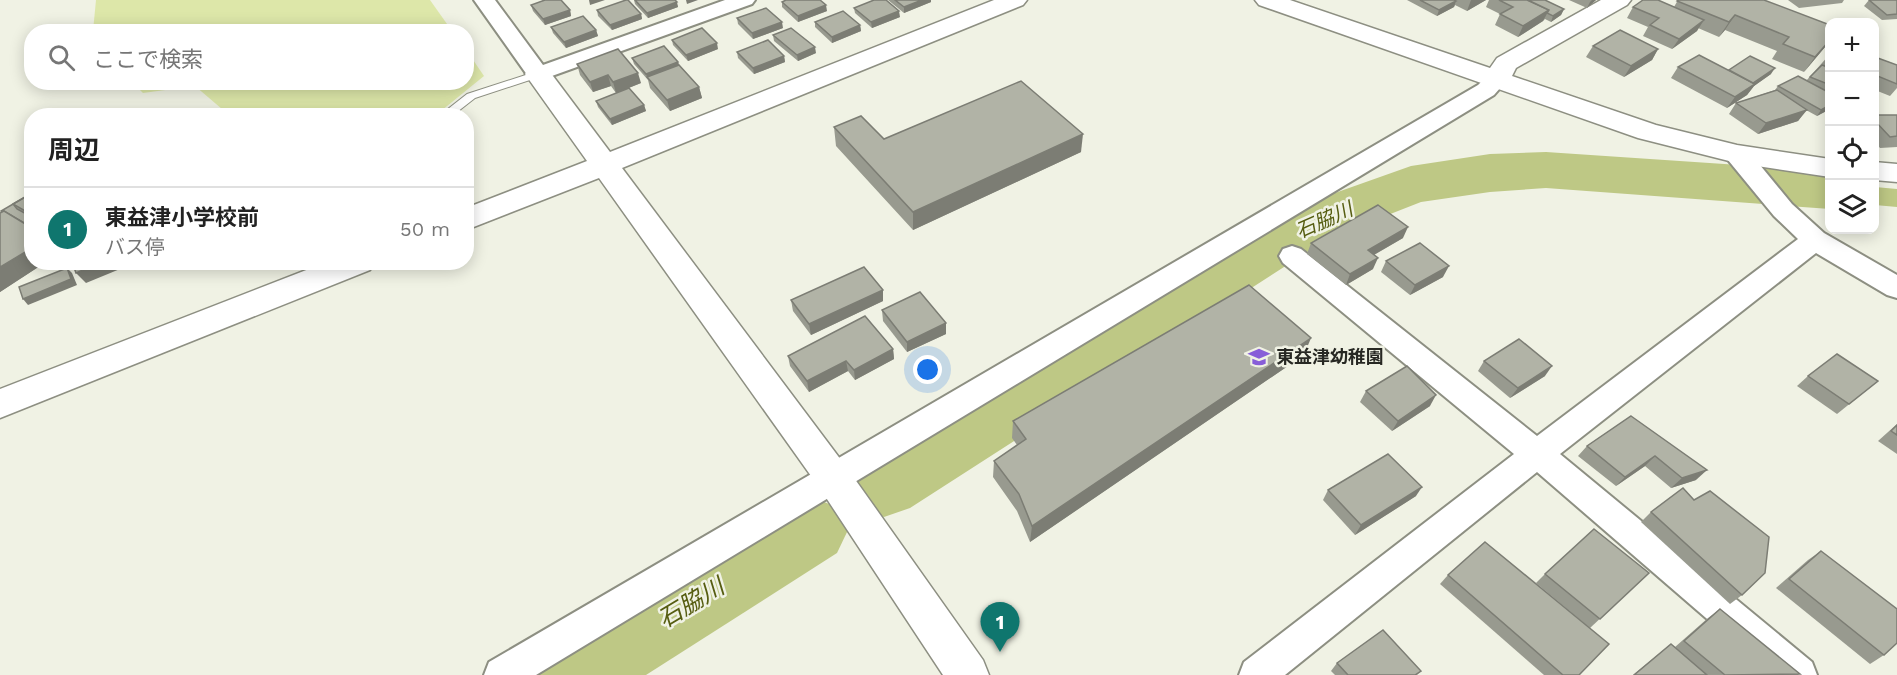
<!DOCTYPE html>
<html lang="ja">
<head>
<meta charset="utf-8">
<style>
	body { margin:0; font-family:"Work Sans","Noto Sans JP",sans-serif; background:#f6f6f6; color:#222 }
	.controls { position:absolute; right:18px; top:18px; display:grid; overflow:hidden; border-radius:12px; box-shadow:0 3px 15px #0003 }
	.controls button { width:54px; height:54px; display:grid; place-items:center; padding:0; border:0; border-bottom:2px solid #e0e0e0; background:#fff; color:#222; font:30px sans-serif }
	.you { position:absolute; left:928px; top:370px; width:21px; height:21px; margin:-15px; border:4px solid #fff; border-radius:50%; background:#1a73e8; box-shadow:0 0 0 9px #1a73e833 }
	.badge { display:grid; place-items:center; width:39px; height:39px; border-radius:50%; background:#0f766e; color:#fff; font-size:20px; font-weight:700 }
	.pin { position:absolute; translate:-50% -50px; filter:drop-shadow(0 2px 3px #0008) }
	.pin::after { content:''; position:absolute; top:32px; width:21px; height:18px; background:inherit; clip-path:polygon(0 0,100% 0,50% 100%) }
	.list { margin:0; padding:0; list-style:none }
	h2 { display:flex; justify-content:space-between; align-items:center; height:78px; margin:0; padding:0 24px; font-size:26px }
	h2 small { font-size:20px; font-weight:400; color:#767676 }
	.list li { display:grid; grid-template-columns:39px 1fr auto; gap:18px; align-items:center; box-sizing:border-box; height:84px; padding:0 24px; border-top:2px solid #e0e0e0 }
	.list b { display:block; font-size:22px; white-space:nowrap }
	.list p { margin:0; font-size:20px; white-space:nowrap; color:#767676 }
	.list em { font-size:20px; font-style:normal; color:#767676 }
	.icon { flex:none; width:33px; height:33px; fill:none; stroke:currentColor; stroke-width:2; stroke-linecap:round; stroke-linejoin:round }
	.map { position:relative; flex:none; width:1897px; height:675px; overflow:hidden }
	.search { position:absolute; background:#fff; box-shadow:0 3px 15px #0003; left:24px; top:24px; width:450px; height:66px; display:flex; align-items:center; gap:15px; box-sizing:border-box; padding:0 21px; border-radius:24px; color:#767676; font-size:22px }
	.panel { position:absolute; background:#fff; box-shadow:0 3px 15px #0003; left:24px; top:108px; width:450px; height:162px; border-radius:24px }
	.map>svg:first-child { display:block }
	.green { fill:#dde7a9 }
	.water { fill:#bec885 }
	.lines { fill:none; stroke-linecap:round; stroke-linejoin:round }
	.river { fill:#bec885; fill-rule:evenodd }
	.service-casing { stroke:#8d8f82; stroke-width:2 }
	.minor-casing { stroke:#8d8f82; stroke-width:4 }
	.tertiary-casing { stroke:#8d8f82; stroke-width:3 }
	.service { fill:#fff; fill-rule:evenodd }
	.minor { fill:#fff; fill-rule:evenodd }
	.tertiary { fill:#fff; fill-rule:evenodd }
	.wall { fill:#989a8f }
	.shaded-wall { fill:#7c7d74 }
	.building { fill:#b1b3a6; stroke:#7c7d74; stroke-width:1.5 }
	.labels { text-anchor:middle; stroke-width:5; stroke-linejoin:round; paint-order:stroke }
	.poi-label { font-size:18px; font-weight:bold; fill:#272823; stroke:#f0f2e4; text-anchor:start }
	.water-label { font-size:20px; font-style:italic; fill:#565d11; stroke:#f0f2e4 }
	.near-water-label { font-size:24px; font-style:italic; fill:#565d11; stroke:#f0f2e4 }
</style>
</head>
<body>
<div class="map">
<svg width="1897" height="675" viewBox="0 0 1897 675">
	<rect width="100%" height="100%" fill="#f0f2e4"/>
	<g class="green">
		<path d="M96,0H430L452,31H93Z"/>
		<path d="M467,51L484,76L436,115H229L195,86L143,93L133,83L466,82Z"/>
	</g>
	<g class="water">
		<path d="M1706,170L1829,183V201L1728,192L1694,172Z"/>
		<path d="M1875,187L1897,189V207L1875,205Z"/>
	</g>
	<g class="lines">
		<g class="river">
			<path d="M1546,152L1830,171V209L1546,188L1490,192L1421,202L1329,238L910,508L884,517L858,508L848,486L858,464L1287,210L1411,166L1490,154Z"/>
			<path d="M811,497L837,507L848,530L837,553L646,675H531L543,647L785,507Z"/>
		</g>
		<defs>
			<path id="service" d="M538,71L543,74L542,76L475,98L452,116H439L467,94Z"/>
			<g id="minor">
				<path d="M474,0H495L543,65L725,0H755L752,4L538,81L530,79Z"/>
				<path d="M1498,71L1506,73L1509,78L1494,95L536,675H484L489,662L1478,85L1490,73Z"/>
				<path d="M1737,146L1746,148L1792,204L1824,233L1897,275V298L1887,295L1816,253L1560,454L1812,662L1817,675H1772L1537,472L1285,675H1239L1244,662L1514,454L1283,263L1279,256L1283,249L1292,246L1301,249L1537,436L1798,239L1774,216L1728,160L1725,154L1728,148Z"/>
			</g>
			<g id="tertiary">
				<path d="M994,0H1027L1023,5L622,168L847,468L983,660L989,675H943L821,490L599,178L466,230V208L587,161L525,74L529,68L538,66L547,68L610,152Z"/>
				<path d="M1255,0H1290L1490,68L1497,58L1601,0H1631L1627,5L1516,68L1512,76L1656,125L1737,145L1830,159V177L1737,163L1638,138L1259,5Z"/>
				<path d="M1874,162L1897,164V182L1874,180Z"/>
				<path d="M327,262H374L370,270L0,418V389Z"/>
			</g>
		</defs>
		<use href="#service" class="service-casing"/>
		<use href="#minor" class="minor-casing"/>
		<use href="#tertiary" class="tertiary-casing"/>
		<use href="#service" class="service"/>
		<use href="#minor" class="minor"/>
		<use href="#tertiary" class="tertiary"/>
	</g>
	<g class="wall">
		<path d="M634,0H675L678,7L648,18L635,4Z"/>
		<path d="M888,0H931V2L904,13Z"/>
		<path d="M1407,0H1486L1467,11L1455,5L1454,7L1437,16Z"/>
		<path d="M1489,0H1545L1564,9L1561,15L1551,22L1545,19L1543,21L1518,37L1495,25L1500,14L1486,7Z"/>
		<path d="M1569,0H1596L1587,8Z"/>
		<path d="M1678,0L1830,40V41L1804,72L1772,59L1777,51L1725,30L1719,37L1698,28L1697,31L1672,49L1643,36L1648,27L1627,18L1633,7H1674Z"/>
		<path d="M1788,0H1844L1842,3L1799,8Z"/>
		<path d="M1869,0H1897V19L1882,20L1864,6Z"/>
		<path d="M782,2L827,11L798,22L782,7Z"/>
		<path d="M531,5L570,10L571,16L545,25L533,11Z"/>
		<path d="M854,8L900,17L872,28L855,13Z"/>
		<path d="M597,10L641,14L642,19L612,30L598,16Z"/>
		<path d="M737,18L783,28L753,39L738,24Z"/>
		<path d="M815,22L860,25L861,31L832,43L815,27Z"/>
		<path d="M551,27L596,30L598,36L566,48L553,33Z"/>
		<path d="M773,35L816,53L798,61L774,41Z"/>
		<path d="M672,40L718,49L688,61L673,45Z"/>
		<path d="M1593,46L1658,49L1652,60L1624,77L1586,57Z"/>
		<path d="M737,52L784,56L785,62L754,74L738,58Z"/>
		<path d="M1830,54V93L1825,91L1830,109L1817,116L1806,110L1798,121L1758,134L1729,114L1736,103L1775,90L1778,86L1806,81Z"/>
		<path d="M1875,57L1897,65V88L1890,96L1875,90Z"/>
		<path d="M632,58L678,62L679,65L699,87L702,98L670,111L650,88L648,80L634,64Z"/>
		<path d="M577,64L641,83L616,93L611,86L593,92L580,75Z"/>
		<path d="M1678,67L1729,70L1771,74L1754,86L1747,95L1727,108L1671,78Z"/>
		<path d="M596,101L644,105L646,111L612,125L598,107Z"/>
		<path d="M1875,115H1897V147L1880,148L1875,142Z"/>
		<path d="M834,127L884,139L1081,152L913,230L836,146Z"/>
		<path d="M32,193V262H46L0,292V213Z"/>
		<path d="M1403,238L1374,255L1373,269L1346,285L1307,254L1311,243Z"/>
		<path d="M1386,261L1443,277L1410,295L1381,272Z"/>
		<path d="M883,290V301L811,335L793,311L791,300Z"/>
		<path d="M882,310L946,334L907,352L883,321Z"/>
		<path d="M893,349L894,359L855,380L848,371L809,392L790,366L788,356Z"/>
		<path d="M1304,355L1030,542L1017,511L993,477L994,461L1017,445L1012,438L1013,421Z"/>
		<path d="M1484,361L1545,376L1510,398L1478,371Z"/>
		<path d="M1808,376L1878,381L1837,414L1797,386Z"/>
		<path d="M1366,391L1430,406L1392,431L1360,402Z"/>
		<path d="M1631,416L1696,480L1671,488L1645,466L1616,486L1578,456L1587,446Z"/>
		<path d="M1897,424V454L1878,441Z"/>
		<path d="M1328,490L1416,496L1355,535L1323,500Z"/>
		<path d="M1694,500L1742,595L1730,604L1641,522L1651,512Z"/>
		<path d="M1821,551L1884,655L1870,664L1776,588L1808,560Z"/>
		<path d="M1649,573L1590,628L1536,583L1545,574Z"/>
		<path d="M1448,575L1579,675H1544L1440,584Z"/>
		<path d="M1720,609L1799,675H1633L1671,644L1675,647L1708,618Z"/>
		<path d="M1337,663L1421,671L1417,675H1335L1331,671Z"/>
	</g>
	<g class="shaded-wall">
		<path d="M589,0H605L590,5Z"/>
		<path d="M686,0H698L687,4Z"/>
		<path d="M922,0H931V2L904,13V7Z"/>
		<path d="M1471,0H1486L1467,11Z"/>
		<path d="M1592,0H1596L1587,8L1590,2Z"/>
		<path d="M1456,1L1454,7L1437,16L1439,10Z"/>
		<path d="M677,2L678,7L648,18L647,13Z"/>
		<path d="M826,5L827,11L798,22V16Z"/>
		<path d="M1564,9L1561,15L1551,22L1553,16Z"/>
		<path d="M570,10L571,16L545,25L543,19Z"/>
		<path d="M1549,10L1543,21L1518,37L1523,26Z"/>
		<path d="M899,11L900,17L872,28L871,22Z"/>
		<path d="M641,14L642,19L612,30L610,25Z"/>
		<path d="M1735,15L1725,30L1719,37L1729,22Z"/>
		<path d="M1704,20L1697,31L1672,49L1679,39Z"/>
		<path d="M782,22L783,28L753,39L752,33Z"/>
		<path d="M860,25L861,31L832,43V37Z"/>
		<path d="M596,30L598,36L566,48L564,42Z"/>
		<path d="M1830,40V41L1804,72L1815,57Z"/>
		<path d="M717,43L718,49L688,61L686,55Z"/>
		<path d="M815,47L816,53L798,61L797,55Z"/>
		<path d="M1658,49L1652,60L1624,77L1631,66Z"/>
		<path d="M784,56L785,62L754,74L753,68Z"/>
		<path d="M678,62L680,68L647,77L648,80L646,74Z"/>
		<path d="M1775,68L1771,74L1754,86L1747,95L1727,108L1735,97Z"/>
		<path d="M638,73L641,83L616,93L613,82Z"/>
		<path d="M608,75L611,86L593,92L590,82Z"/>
		<path d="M699,87L702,98L670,111L667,100Z"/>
		<path d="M644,105L646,111L612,125L610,119Z"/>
		<path d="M1830,105V109L1817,116L1821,110Z"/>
		<path d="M1807,110L1798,121L1758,134L1766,123Z"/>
		<path d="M1083,134L1081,152L913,230V212Z"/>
		<path d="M1408,227L1403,238L1363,261L1368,250Z"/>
		<path d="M32,248V262H46L0,292V267Z"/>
		<path d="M1378,258L1373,269L1346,285L1350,274Z"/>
		<path d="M101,262H137L86,283L76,273Z"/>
		<path d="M1449,266L1443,277L1410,295L1415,285Z"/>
		<path d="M67,268L72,273L77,285L28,305L23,299Z"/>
		<path d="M883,290V301L811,335L809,324Z"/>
		<path d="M946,323V334L907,352V342Z"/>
		<path d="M1311,338L1304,355L1030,542L1032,526Z"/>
		<path d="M893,349L894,359L855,380L854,370Z"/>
		<path d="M846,361L848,371L809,392L807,381Z"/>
		<path d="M1552,366L1545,376L1510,398L1518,388Z"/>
		<path d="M1436,395L1430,406L1392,431L1398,421Z"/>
		<path d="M1655,456L1645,466L1616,486L1625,477Z"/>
		<path d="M1707,470L1696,480L1671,488L1682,478Z"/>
		<path d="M1422,487L1416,496L1355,535L1361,525Z"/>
	</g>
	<g class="building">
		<path d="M545,0H561L570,10L543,19L531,5Z"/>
		<path d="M626,0H628L641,14L610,25L597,10Z"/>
		<path d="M635,0H675L677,2L647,13Z"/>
		<path d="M786,0H820L826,5L798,16L782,2Z"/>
		<path d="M874,0H886L899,11L871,22L854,8Z"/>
		<path d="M895,0H922L904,7Z"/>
		<path d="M1420,0H1454L1456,1L1439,10Z"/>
		<path d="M1499,0H1527L1549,10L1523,26L1500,14L1513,7Z"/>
		<path d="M1528,0H1545L1564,9L1553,16L1547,13L1549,10Z"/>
		<path d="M1643,0H1658L1704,20L1679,39L1650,25L1659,18L1633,7Z"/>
		<path d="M1678,0H1764L1830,25V40L1815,57L1783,44L1789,37L1735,15L1729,22L1677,1Z"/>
		<path d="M1869,0H1897V14L1887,15Z"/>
		<path d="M766,8L782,22L752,33L737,18Z"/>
		<path d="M843,11L860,25L832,37L815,22Z"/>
		<path d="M583,16L596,30L564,42L551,27Z"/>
		<path d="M702,28L717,43L686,55L672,40Z"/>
		<path d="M791,28L815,47L797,55L773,35Z"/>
		<path d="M1620,30L1658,49L1631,66L1593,46Z"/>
		<path d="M768,40L784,56L753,68L737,52Z"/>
		<path d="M664,46L678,62L646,74L632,58Z"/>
		<path d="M618,49L638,73L613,82L608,75L590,82L577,64Z"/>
		<path d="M1699,55L1755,84L1735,97L1678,67Z"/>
		<path d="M1750,56L1775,68L1753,83L1729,70Z"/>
		<path d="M1875,57L1897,65V84L1875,75Z"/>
		<path d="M679,65L699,87L667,100L647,77Z"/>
		<path d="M1822,65L1830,68V85L1810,77Z"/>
		<path d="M1798,76L1830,93V105L1821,110L1778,86Z"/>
		<path d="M1021,81L1083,134L913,212L834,127L861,116L884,139Z"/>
		<path d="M629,88L644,105L610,119L596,101Z"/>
		<path d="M1777,90L1807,110L1766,123L1736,103Z"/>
		<path d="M1875,115H1897V136L1890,137L1875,121Z"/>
		<path d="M32,193V215L13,204Z"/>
		<path d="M32,193L13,204L17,209L32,217L31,227L4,211L2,212L1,211Z"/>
		<path d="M1378,205L1408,227L1368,250L1378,258L1350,274L1311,243Z"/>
		<path d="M4,211L32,228V248L0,267V213Z"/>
		<path d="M1420,243L1449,266L1415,285L1386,261Z"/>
		<path d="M72,262H101L76,273Z"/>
		<path d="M864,267L883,290L809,324L791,300Z"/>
		<path d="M67,268L71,279L23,299L19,287Z"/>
		<path d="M1249,285L1311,338L1032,526L1019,494L994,461L1026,439L1013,421Z"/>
		<path d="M920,292L946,323L907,342L882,310Z"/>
		<path d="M865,316L893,349L854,370L846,361L807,381L788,356Z"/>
		<path d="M1519,339L1552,366L1518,388L1484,361Z"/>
		<path d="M1837,354L1878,381L1849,404L1808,376Z"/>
		<path d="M1407,366L1436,395L1398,421L1366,391Z"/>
		<path d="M1631,416L1707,470L1682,478L1655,456L1625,477L1587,446Z"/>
		<path d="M1897,425V435L1891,431Z"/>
		<path d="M1388,454L1422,487L1361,525L1328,490Z"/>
		<path d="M1683,488L1694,500L1710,491L1769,537L1765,573L1742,595L1651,512Z"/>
		<path d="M1594,529L1649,573L1600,619L1545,574Z"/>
		<path d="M1485,542L1609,644L1579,675H1563L1448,575Z"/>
		<path d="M1821,551L1897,609V643L1884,655L1789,579Z"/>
		<path d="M1720,609L1800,674L1725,675L1684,641Z"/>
		<path d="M1383,630L1421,671L1415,675H1348L1337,663Z"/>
		<path d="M1671,644L1707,675H1634Z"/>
	</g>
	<defs>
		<symbol id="school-bare" viewBox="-9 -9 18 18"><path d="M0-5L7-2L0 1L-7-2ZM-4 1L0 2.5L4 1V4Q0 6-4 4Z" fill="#885ed8" stroke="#f0f2e4" stroke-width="2.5" paint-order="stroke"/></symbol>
	</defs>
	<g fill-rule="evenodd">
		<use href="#school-bare" x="1244" y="342" width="30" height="30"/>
	</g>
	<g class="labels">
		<g class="poi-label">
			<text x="1276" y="363">東益津幼稚園</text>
		</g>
		<g class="water-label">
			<text transform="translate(1324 220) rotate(-24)" y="7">石脇川</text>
		</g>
		<g class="near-water-label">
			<text transform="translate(691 603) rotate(-31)" y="8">石脇川</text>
		</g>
	</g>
</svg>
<div class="controls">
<button>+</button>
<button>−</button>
<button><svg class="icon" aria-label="locate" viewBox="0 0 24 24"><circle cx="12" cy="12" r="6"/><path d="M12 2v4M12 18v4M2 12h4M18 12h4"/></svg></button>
<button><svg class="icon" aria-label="layers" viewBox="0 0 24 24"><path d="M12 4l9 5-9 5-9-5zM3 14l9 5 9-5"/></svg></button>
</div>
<div class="you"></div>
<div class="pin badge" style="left:1000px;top:652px">1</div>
<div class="search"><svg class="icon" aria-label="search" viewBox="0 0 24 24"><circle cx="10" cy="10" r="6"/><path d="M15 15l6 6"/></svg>ここで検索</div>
<section class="panel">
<h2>周辺<small></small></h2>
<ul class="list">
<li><span class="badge">1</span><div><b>東益津小学校前</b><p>バス停</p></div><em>50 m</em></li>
</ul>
</section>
</div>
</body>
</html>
